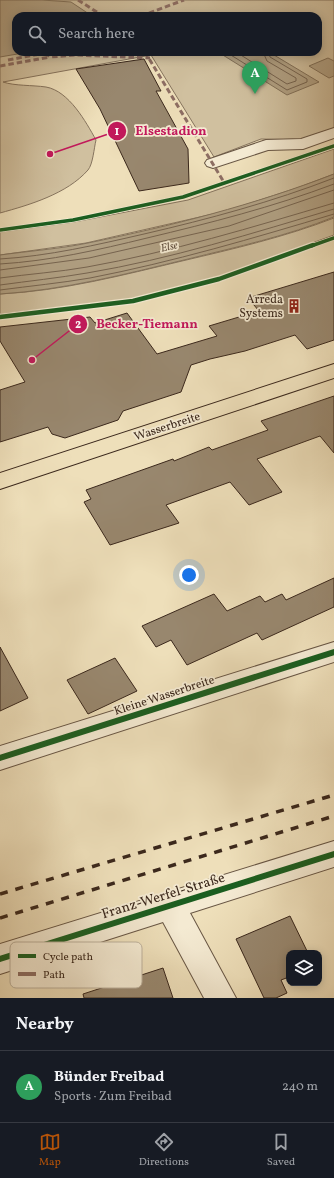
<!DOCTYPE html>
<html lang="en">
<head>
<meta charset="utf-8">
<style>
	body { margin:0; font-family:Vollkorn,serif; background:#20242c; color:#f1f3f6 }
	.controls { position:absolute; right:12px; bottom:12px; display:grid; overflow:hidden; border-radius:8px; box-shadow:0 2px 10px #0003 }
	.controls button { width:36px; height:36px; display:grid; place-items:center; padding:0; border:0; border-bottom:1px solid #363941; background:#171b24; color:#f1f3f6; font:20px sans-serif }
	.you { position:absolute; left:189px; top:575px; width:14px; height:14px; margin:-10px; border:3px solid #fff; border-radius:50%; background:#1a73e8; box-shadow:0 0 0 6px #1a73e833 }
	.badge { display:grid; place-items:center; width:26px; height:26px; border-radius:50%; background:#b45309; color:#fff; font-size:13px; font-weight:700 }
	.pin { position:absolute; translate:-50% -33px; filter:drop-shadow(0 1px 2px #0008) }
	.pin::after { content:''; position:absolute; top:21px; width:14px; height:12px; background:inherit; clip-path:polygon(0 0,100% 0,50% 100%) }
	.list { margin:0; padding:0; list-style:none }
	h2 { display:flex; justify-content:space-between; align-items:center; height:52px; margin:0; padding:0 16px; font-size:17px }
	h2 small { font-size:13px; font-weight:400; color:#9ea1a6 }
	.list li { display:grid; grid-template-columns:26px 1fr auto; gap:12px; align-items:center; box-sizing:border-box; height:72px; padding:0 16px; border-top:1px solid #363941 }
	.list b { display:block; font-size:15px; white-space:nowrap }
	.list p { margin:0; font-size:13px; white-space:nowrap; color:#9ea1a6 }
	.list em { font-size:13px; font-style:normal; color:#9ea1a6 }
	.icon { flex:none; width:22px; height:22px; fill:none; stroke:currentColor; stroke-width:2; stroke-linecap:round; stroke-linejoin:round }
	.map { position:relative; flex:none; width:334px; height:998px; overflow:hidden }
	.search { position:absolute; background:#171b24; box-shadow:0 2px 10px #0003; left:12px; right:12px; top:12px; height:44px; display:flex; align-items:center; gap:10px; box-sizing:border-box; padding:0 14px; border-radius:12px; color:#9ea1a6; font-size:15px }
	.sheet { height:124px; background:#171b24 }
	nav { display:flex; justify-content:space-around; align-items:center; box-sizing:border-box; height:56px; border-top:1px solid #363941; background:#171b24; font-size:11px; color:#9ea1a6 }
	nav a { display:grid; justify-items:center; gap:2px }
	nav .on { color:#b45309 }
	.map>svg:first-child { display:block }
	.green { fill:#d0c09f; stroke:#86745e; fill-rule:evenodd }
	.water { fill:#b1a184; stroke:#82715a }
	.lines { fill:none; stroke-linecap:round; stroke-linejoin:round }
	.shore { stroke:#766450; stroke-width:1 }
	.building { fill:#98876e; stroke:#3b281c }
	.minor-casing { stroke:#685644; stroke-width:2 }
	.major-casing { stroke:#3b281c; stroke-width:2 }
	.path { stroke:#3b281c; stroke-width:1.5; stroke-dasharray:2 1.5; stroke-linecap:butt }
	.minor { fill:#f4ead2; fill-rule:evenodd }
	.major { fill:#eedfba; fill-rule:evenodd }
	.rail { stroke:#3b281c; stroke-width:3.5; stroke-dasharray:8 8; stroke-linecap:butt }
	.quiet { stroke:#8d6e63; stroke-width:3; stroke-dasharray:5.5 3; stroke-linecap:butt }
	.cycleway-far2-casing { stroke:#f4ead2; stroke-width:5 }
	.cycleway-far1-casing { stroke:#f4ead2; stroke-width:7 }
	.cycleway-casing { stroke:#f4ead2; stroke-width:8 }
	.cycleway-far2 { stroke:#1b5e20; stroke-width:3.5 }
	.cycleway-far1 { stroke:#1b5e20; stroke-width:4.5 }
	.cycleway { stroke:#1b5e20; stroke-width:6 }
	.labels { text-anchor:middle; stroke-width:3.5; stroke-linejoin:round; paint-order:stroke }
	.far-water-label { font-size:11px; font-style:italic; fill:#5e4c3b; stroke:#f4ead2 }
	.poi-label { font-size:12px; fill:#3b281c; stroke:#f4ead2; text-anchor:end }
	.street-label { font-size:12px; fill:#3b281c; stroke:#f4ead2 }
	.near-street-label { font-size:14px; fill:#3b281c; stroke:#f4ead2 }
	.key { fill:#f4ead2; stroke:#bcb09b; stroke-width:1 }
	.key-label { font-size:11px; fill:#3b281c }
	.leader { fill:none; stroke:#c2185b; stroke-width:1.5 }
	.callout-dot { fill:#c2185b; stroke:#f4ead2; stroke-width:1.5 }
	.mark-label { font-size:12px; text-anchor:middle; font-weight:bold; fill:#fff }
	.callout-label { font-size:13px; text-anchor:middle; font-weight:bold; fill:#c2185b; stroke:#f4ead2; stroke-width:3.5; stroke-linejoin:round; paint-order:stroke }
</style>
</head>
<body>
<div class="map">
<svg width="334" height="998" viewBox="0 0 334 998">
	<rect width="100%" height="100%" fill="#eedfba"/>
	<filter id="stains"><feTurbulence type="fractalNoise" baseFrequency=".005" numOctaves="4"/><feColorMatrix values="0 0 0 0 .2 0 0 0 0 .09 0 0 0 0 .02 0 0 0 .5 -.17"/></filter>
	<radialGradient id="worn" r=".72"><stop offset=".6" stop-color="#630" stop-opacity="0"/><stop offset="1" stop-color="#630" stop-opacity=".3"/></radialGradient>
	<g class="green">
		<path d="M0,0H334V129L305,140L261,139L214,157L151,55L3,82C15,86 32,85 46,87C69,91 86,122 96,140C94,148 93,164 88,170C67,194 29,205 0,213ZM16,16H318V52H16Z"/>
		<path d="M334,149V174L297,188L226,211L86,243L0,255V232L74,222L188,200Z"/>
		<path d="M334,218V235L216,278L133,300L0,314V294C62,291 123,275 182,261C233,249 285,237 334,218Z"/>
	</g>
	<g class="water">
		<path d="M0,0H42L71,2L92,16H16V52H29L0,57Z"/>
		<path d="M218,52H269L319,82L287,95Z"/>
		<path d="M328,58L334,61V76L329,78L309,66Z"/>
		<path d="M334,174V217C287,236 237,247 188,259C126,274 64,290 0,294V255C29,251 59,249 88,243C171,226 254,205 334,174Z"/>
	</g>
	<g class="lines">
		<g class="shore">
			<path d="M226,52L287,90L307,82V79L270,57L268,52"/>
			<path d="M236,52L287,84L296,81V78L267,61L263,52"/>
			<path d="M0,259C49,256 96,245 144,234C209,219 272,202 334,178"/>
			<path d="M0,264C50,261 98,250 147,238C210,223 273,207 334,184"/>
			<path d="M0,270L89,258L229,226L334,190"/>
			<path d="M0,278C29,274 59,272 87,267C171,252 253,227 334,203"/>
			<path d="M0,285C29,281 58,278 87,273C171,259 253,233 334,209"/>
			<path d="M0,290C30,286 61,283 90,278C173,262 254,238 334,214"/>
		</g>
	</g>
	<g class="building">
		<path d="M144,59L161,91H156L188,149L189,183L139,191L100,109L76,69Z"/>
		<path d="M334,272V340L307,349L295,335L245,351L210,359L191,365L181,392L123,411L118,420L65,438L52,434L48,427L0,442V390L25,382L0,341V327L90,317L95,323L127,313L157,354L217,336L209,326L259,311L248,298Z"/>
		<path d="M334,396V453L320,436L257,459L282,492L249,505L230,482L166,505L179,523L110,545L84,502L91,499L86,490L173,459L174,461L209,447L212,450L268,430L261,421Z"/>
		<path d="M334,578V607L262,640L257,633L187,665L171,640L156,647L142,626L214,594L227,611L260,596L265,602L282,594L286,600Z"/>
		<path d="M0,647L28,698L0,711Z"/>
		<path d="M115,658L137,691L88,714L67,680Z"/>
		<path d="M290,916L308,953H289V977L281,980L287,993L276,998H264L236,939Z"/>
		<path d="M163,968L173,998H84L83,994Z"/>
	</g>
	<g class="lines">
		<defs>
			<g id="minor">
				<path d="M334,128V138L303,149L268,150L213,168L207,166L205,163L207,160L266,140L301,139Z"/>
				<path d="M334,642V662L0,770V746Z"/>
				<path d="M334,841V867L190,913L236,998H204L163,922L0,974V944Z"/>
			</g>
			<path id="major" d="M334,364V378L0,489V473Z"/>
		</defs>
		<use href="#minor" class="minor-casing"/>
		<use href="#major" class="major-casing"/>
		<path class="path" d="M0,230L73,220L183,197L283,164"/>
		<use href="#minor" class="minor"/>
		<use href="#major" class="major"/>
		<g class="rail">
			<path d="M0,894L334,795"/>
			<path d="M0,918L334,816"/>
		</g>
		<g class="quiet">
			<path d="M78,0L103,16"/>
			<path d="M141,16L184,0"/>
			<path d="M145,52L225,184"/>
			<path d="M45,53L50,57L75,55L150,58"/>
			<path d="M8,60L45,53"/>
			<path d="M0,66L50,57"/>
		</g>
		<defs>
			<g id="cycleway-far2">
				<path d="M0,230L73,220L183,197L334,146"/>
				<path d="M311,246L334,238"/>
			</g>
			<path id="cycleway-far1" d="M0,317L133,301L219,279L313,245"/>
			<g id="cycleway">
				<path d="M0,758L334,652"/>
				<path d="M0,959L334,854"/>
			</g>
		</defs>
		<use href="#cycleway-far2" class="cycleway-far2-casing"/>
		<use href="#cycleway-far1" class="cycleway-far1-casing"/>
		<use href="#cycleway" class="cycleway-casing"/>
		<use href="#cycleway-far2" class="cycleway-far2"/>
		<use href="#cycleway-far1" class="cycleway-far1"/>
		<use href="#cycleway" class="cycleway"/>
	</g>
	<defs>
		<symbol id="building-bare" viewBox="-9 -9 18 18"><path d="M-4-6H4V6H1V3H-1V6H-4ZM-2.5-4.3h1.7v1.8h-1.7ZM.8-4.3h1.7v1.8H.8ZM-2.5-1h1.7V.8h-1.7ZM.8-1h1.7V.8H.8Z" fill="#8f2418" stroke="#f4ead2" stroke-width="2.5" paint-order="stroke"/></symbol>
	</defs>
	<g fill-rule="evenodd">
		<use href="#building-bare" x="284" y="296" width="20" height="20"/>
	</g>
	<g class="labels">
		<g class="far-water-label">
			<text transform="translate(169 246) rotate(-12)" y="4">Else</text>
		</g>
		<g class="poi-label">
			<text x="283" y="303">Arreda<tspan x="283" dy="14">Systems</tspan></text>
		</g>
		<g class="street-label">
			<text transform="translate(167 426) rotate(-18)" y="4">Wasserbreite</text>
			<text transform="translate(164 695) rotate(-18)" y="4">Kleine Wasserbreite</text>
		</g>
		<g class="near-street-label">
			<text transform="translate(163 895) rotate(-17)" y="5">Franz-Werfel-Straße</text>
		</g>
	</g>
	<rect x="10" y="942" width="132" height="46" rx="6" class="key"/>
	<rect x="18" y="954" width="18" height="4" fill="#1b5e20"/>
	<rect x="18" y="972" width="18" height="4" fill="#8d6e63"/>
	<g class="key-label">
		<text x="43" y="960">Cycle path</text>
		<text x="43" y="978">Path</text>
	</g>
	<path class="leader" d="M50 154L117 131M32 360L78 324"/>
	<g class="callout-dot">
		<circle cx="50" cy="154" r="4"/>
		<circle cx="32" cy="360" r="4"/>
		<circle cx="117" cy="131" r="10"/>
		<circle cx="78" cy="324" r="10"/>
	</g>
	<g class="mark-label">
		<text x="117" y="135">1</text>
		<text x="78" y="328">2</text>
	</g>
	<g class="callout-label">
		<text x="171" y="135">Elsestadion</text>
		<text x="147" y="328">Becker-Tiemann</text>
	</g>
	<rect width="100%" height="100%" filter="url(#stains)"/>
	<rect width="100%" height="100%" fill="url(#worn)"/>
</svg>
<div class="controls">
<button><svg class="icon" aria-label="layers" viewBox="0 0 24 24"><path d="M12 4l9 5-9 5-9-5zM3 14l9 5 9-5"/></svg></button>
</div>
<div class="you"></div>
<div class="pin badge" style="left:255px;top:94px;background:#2e9e5b">A</div>
<div class="search"><svg class="icon" aria-label="search" viewBox="0 0 24 24"><circle cx="10" cy="10" r="6"/><path d="M15 15l6 6"/></svg>Search here</div>
</div>
<section class="sheet">
<h2>Nearby<small></small></h2>
<ul class="list">
<li><span class="badge" style="background:#2e9e5b">A</span><div><b>Bünder Freibad</b><p>Sports · Zum Freibad</p></div><em>240 m</em></li>
</ul>
</section>
<nav>
<a class="on"><svg class="icon" aria-label="map" viewBox="0 0 24 24"><path d="M3 6l6-2 6 2 6-2v14l-6 2-6-2-6 2zM9 4v14M15 6v14"/></svg>Map</a>
<a><svg class="icon" aria-label="directions" viewBox="0 0 24 24"><path d="M12 3l9 9-9 9-9-9zM9 14v-3h6M13 9l2 2-2 2"/></svg>Directions</a>
<a><svg class="icon" aria-label="saved" viewBox="0 0 24 24"><path d="M7 4h10v16l-5-4-5 4z"/></svg>Saved</a>
</nav>
</body>
</html>
